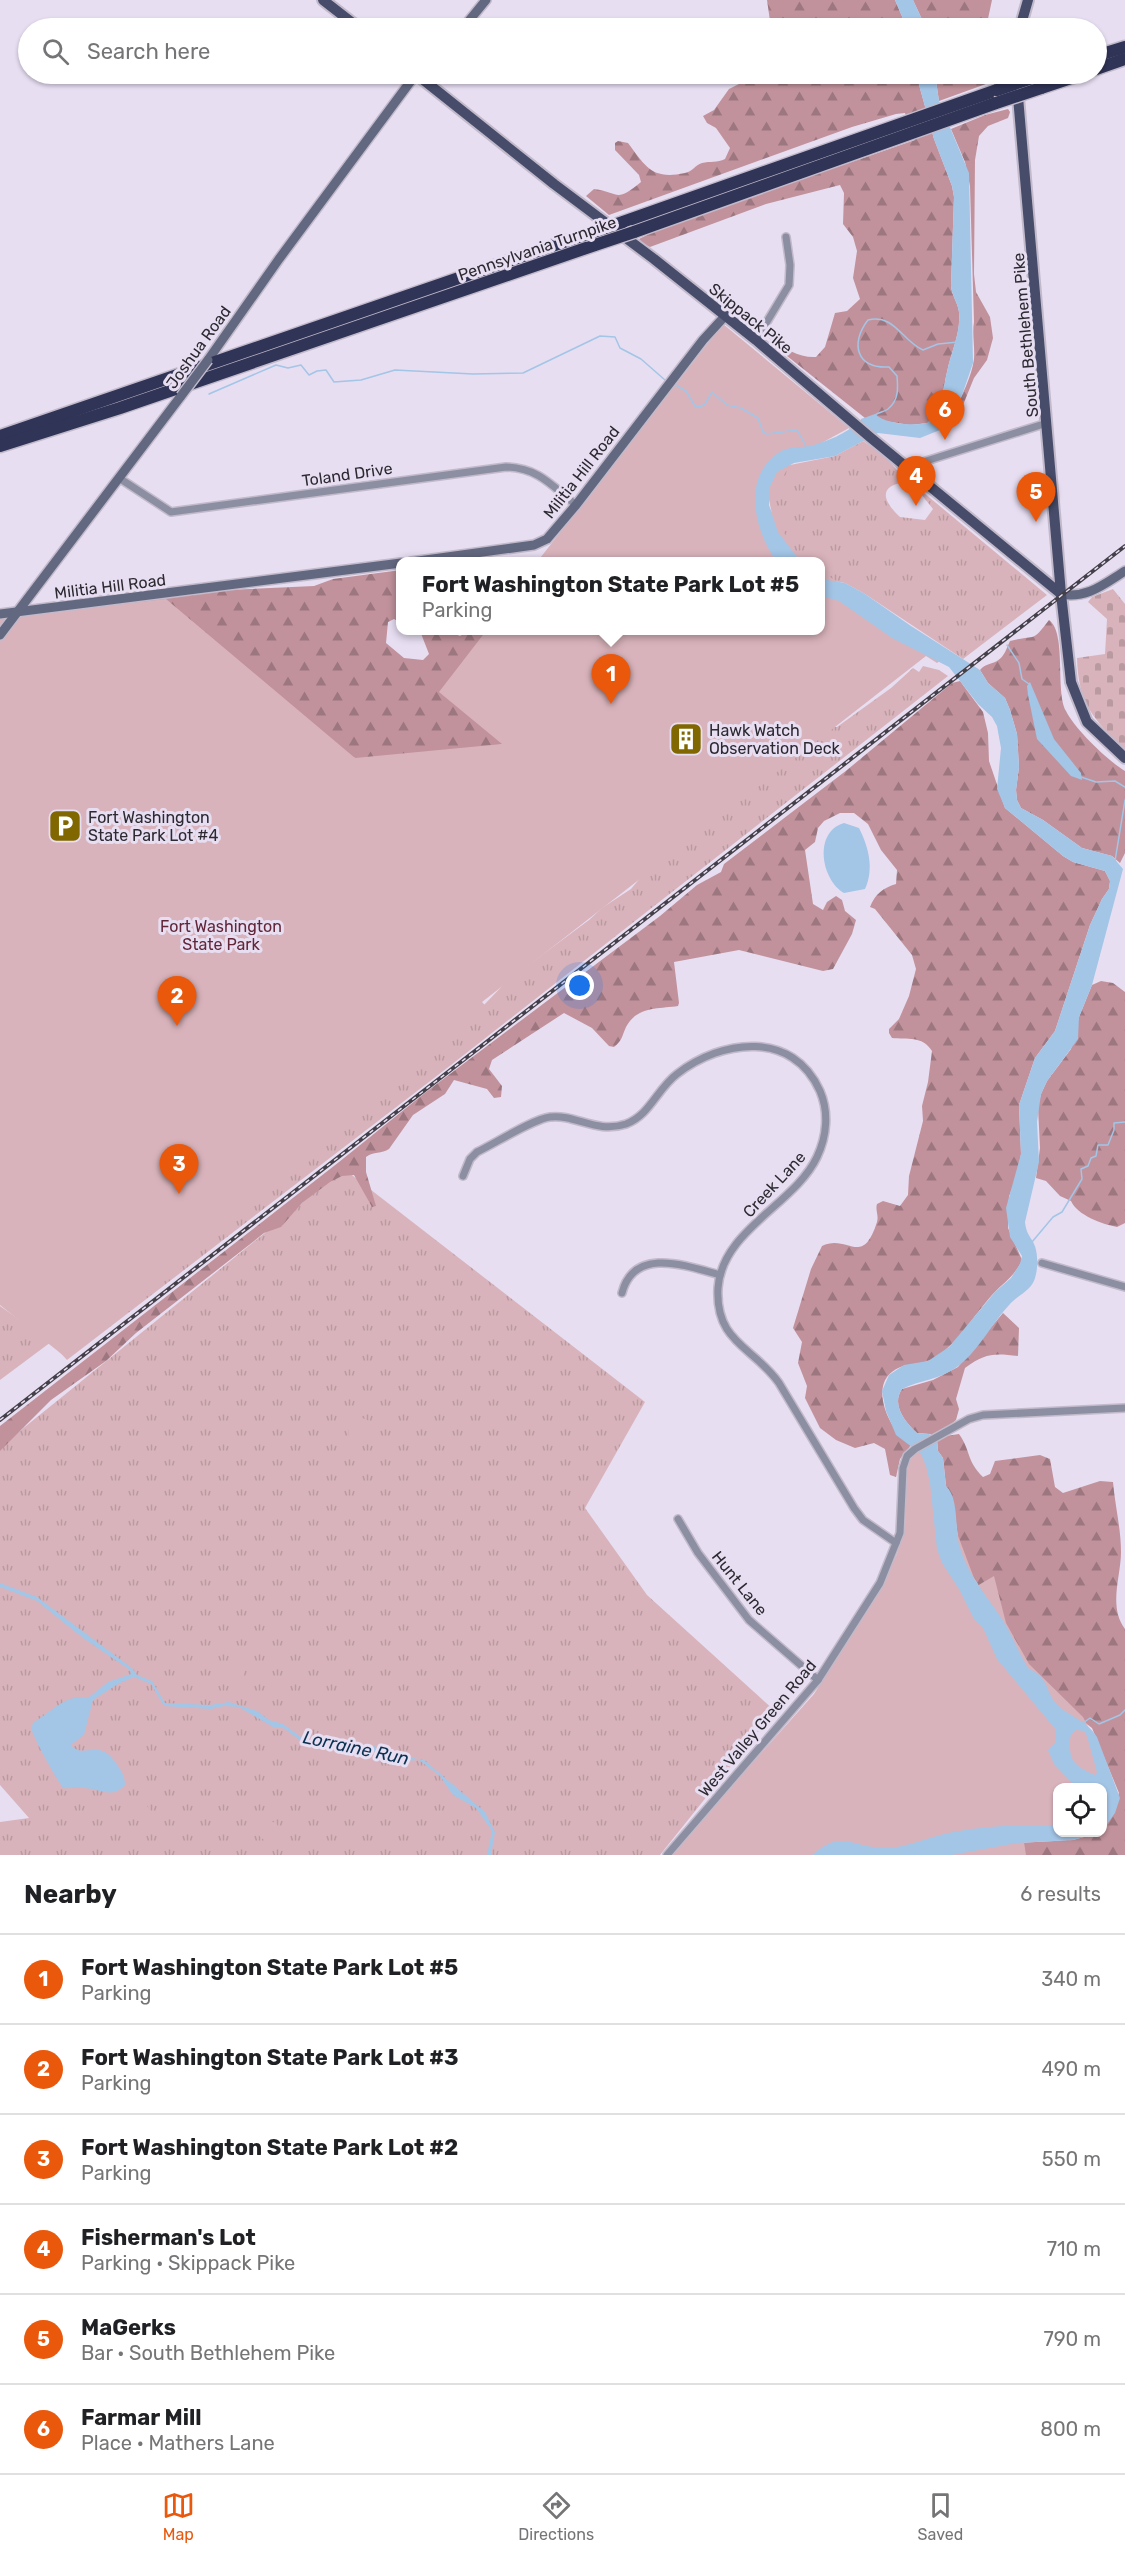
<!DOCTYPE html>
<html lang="en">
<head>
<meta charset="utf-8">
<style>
	body { margin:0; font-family:Rubik,sans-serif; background:#f6f6f6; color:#202124 }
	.controls { position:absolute; right:18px; bottom:18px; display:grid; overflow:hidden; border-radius:12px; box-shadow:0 2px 4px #0004 }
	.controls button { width:54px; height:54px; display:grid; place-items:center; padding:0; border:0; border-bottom:2px solid #e0e0e0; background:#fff; color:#202124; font:30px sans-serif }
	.you { position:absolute; left:580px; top:986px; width:21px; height:21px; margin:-15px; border:4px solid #fff; border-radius:50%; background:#1a73e8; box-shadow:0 0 0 9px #1a73e833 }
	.badge { display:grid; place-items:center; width:39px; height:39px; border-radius:50%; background:#ea580c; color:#fff; font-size:20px; font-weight:700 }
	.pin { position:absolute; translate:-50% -50px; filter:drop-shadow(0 2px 3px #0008) }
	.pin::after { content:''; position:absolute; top:32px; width:21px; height:18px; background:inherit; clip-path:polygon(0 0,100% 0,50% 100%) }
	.popup { position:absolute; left:396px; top:557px; width:429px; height:78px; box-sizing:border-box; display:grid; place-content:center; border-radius:12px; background:#fff; filter:drop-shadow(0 2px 4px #0005); font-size:20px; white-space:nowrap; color:#757577 }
	.popup b { font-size:22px; color:#202124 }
	.popup::after { content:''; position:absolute; left:50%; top:100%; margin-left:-12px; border:12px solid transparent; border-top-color:#fff }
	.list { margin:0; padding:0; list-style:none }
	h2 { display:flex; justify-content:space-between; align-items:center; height:78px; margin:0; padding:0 24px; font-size:26px }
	h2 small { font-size:20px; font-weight:400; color:#757577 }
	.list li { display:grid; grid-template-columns:39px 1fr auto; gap:18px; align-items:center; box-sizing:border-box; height:90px; padding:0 24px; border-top:2px solid #e0e0e0 }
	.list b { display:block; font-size:22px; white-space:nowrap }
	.list p { margin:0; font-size:20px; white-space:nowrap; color:#757577 }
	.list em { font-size:20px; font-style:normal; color:#757577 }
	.icon { flex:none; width:33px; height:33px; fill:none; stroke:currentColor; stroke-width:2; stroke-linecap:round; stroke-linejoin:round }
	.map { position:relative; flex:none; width:1125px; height:1855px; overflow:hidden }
	.search { position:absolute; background:#fff; box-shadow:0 2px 4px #0004; left:18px; right:18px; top:18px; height:66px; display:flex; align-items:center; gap:15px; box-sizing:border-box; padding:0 21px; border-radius:33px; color:#757577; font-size:22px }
	.sheet { height:618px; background:#fff }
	nav { display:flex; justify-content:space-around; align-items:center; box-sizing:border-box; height:84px; border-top:2px solid #e0e0e0; background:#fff; font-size:16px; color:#757577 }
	nav a { display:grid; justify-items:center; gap:3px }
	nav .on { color:#ea580c }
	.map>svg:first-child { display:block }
	.grass { fill:url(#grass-tufts) }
	.forest { fill:url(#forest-firs) }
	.cemetery { fill:url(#cemetery-stones) }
	.park { fill:#d9b3bb }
	.water { fill:#a3c5e6; fill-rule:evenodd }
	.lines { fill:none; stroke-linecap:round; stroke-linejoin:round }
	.stream { stroke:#a3c5e6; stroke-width:1.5 }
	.street-casing { stroke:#c2bacb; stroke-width:10 }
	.secondary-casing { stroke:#c2bacb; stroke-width:12 }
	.primary-casing { stroke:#c2bacb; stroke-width:14 }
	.highway-casing { stroke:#c2bacb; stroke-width:15 }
	.street { stroke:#8c8fa1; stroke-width:7 }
	.secondary { stroke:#636881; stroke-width:9 }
	.primary { stroke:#474c6a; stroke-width:10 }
	.highway { stroke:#303456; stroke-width:12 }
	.rail-casing { stroke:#444049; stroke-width:4 }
	.rail { stroke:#e7def2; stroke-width:1.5; stroke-dasharray:4.5; stroke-linecap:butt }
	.secondary-bridge-casing { stroke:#c2bacb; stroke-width:12; stroke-linecap:butt }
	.highway-bridge-casing { stroke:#c2bacb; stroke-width:15; stroke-linecap:butt }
	.secondary-bridge { stroke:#636881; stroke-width:9 }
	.highway-bridge { stroke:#303456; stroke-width:12 }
	.labels { text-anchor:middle; stroke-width:6; stroke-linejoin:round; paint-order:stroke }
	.street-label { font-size:16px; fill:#2c2930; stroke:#e7def2 }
	.poi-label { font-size:16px; fill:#2c2930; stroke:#e7def2; text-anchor:start }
	.park-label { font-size:16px; fill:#622638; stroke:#e7def2 }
	.water-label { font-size:18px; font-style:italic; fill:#0b3151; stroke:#e7def2 }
</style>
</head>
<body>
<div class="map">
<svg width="1125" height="1855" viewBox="0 0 1125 1855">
	<defs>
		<pattern id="grass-tufts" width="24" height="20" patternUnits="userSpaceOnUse" patternTransform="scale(1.5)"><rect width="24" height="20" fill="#d9b3bb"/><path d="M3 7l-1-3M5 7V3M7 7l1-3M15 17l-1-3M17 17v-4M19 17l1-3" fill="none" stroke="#ba9aa1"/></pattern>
		<pattern id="forest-firs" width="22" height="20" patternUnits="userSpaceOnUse" patternTransform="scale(1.5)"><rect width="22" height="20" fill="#c1929c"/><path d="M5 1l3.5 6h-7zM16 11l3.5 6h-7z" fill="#9d7780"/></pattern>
		<pattern id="cemetery-stones" width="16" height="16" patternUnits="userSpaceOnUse" patternTransform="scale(1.5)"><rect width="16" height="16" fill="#d9b3bb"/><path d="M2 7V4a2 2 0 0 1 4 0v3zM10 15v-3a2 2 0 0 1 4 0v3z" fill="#ba9aa1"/></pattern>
	</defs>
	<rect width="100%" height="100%" fill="#e7def2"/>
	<g class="grass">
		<path d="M863,441L885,456L907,482C879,485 881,499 900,517L925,520L933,509L921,494L924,493L1047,595L963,659L865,594L845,583L821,579V562L800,561L773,519L768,495L785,466L835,456Z"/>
		<path d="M923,666L939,670L948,676L451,1065L67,1360L55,1347L480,999L483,1006L507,981L589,920L602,908L631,889L641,877L824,725L837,727L891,688L913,668L919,672Z"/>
		<path d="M344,1169L645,1402L585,1508L647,1595L775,1711L660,1855H0V1822L29,1818L0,1785V1447Z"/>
		<path d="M0,1306L51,1342L0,1380Z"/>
	</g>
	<g class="forest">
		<path d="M767,0H895L907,28H771Z"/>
		<path d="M913,0H992L986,28H926Z"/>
		<path d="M751,74H916L934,139L952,186L954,197L951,286C952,296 958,303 959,312C961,333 951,352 947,372C942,393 944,405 928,423L910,425L865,418L782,352L769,338L772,336C783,349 800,358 816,357L825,347L835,313L847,311L860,299L853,278L857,251L853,237L843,224L844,193L840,185L766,204L650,247L643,244L639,239L661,228L915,140L905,113L896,114L852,127L609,215L586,196L594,189C621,193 615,203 641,182L639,175L615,150V143L618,141L628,143C646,167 652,180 685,173C692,172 695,165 702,163C710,161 717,163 725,159L730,148L716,128L707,123L703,116L714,110L729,89L745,81Z"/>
		<path d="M935,74L969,76L1007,74L1008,76L939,101Z"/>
		<path d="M1008,109L1010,112L1008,118L988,126L979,136L975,160L974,274L976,292L990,317L993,338L987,360L974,378L963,405L956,413L953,412C961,398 972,376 974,359C975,347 972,334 974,322L970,186L965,162L951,129L985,115Z"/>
		<path d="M401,570V623L394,619L388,622L386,643L404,658L423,660L429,654L420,631H447L460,636L470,630L609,631L533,739L375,766L17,622L23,616L226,590L314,586L333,579Z"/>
		<path d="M1049,620C1067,633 1055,691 1066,711C1075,729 1107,760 1125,771V853L1120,863L1112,856L1082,848L1043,820L1021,808L1017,800L1016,790L1019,767L1017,734L1010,710L1005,698L988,683L980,670C986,663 990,665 997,661C1005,656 1006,649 1010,641C1036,634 1031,644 1049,620Z"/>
		<path d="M960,681L983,712L988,733L989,761L1005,808L1063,856L1073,862L1105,871L1110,881L1109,889L1102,899L1090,925L1055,1031L1035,1058L1019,1105L1021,1154L1017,1176L1009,1196L1008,1228L1022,1260C1015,1276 1003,1283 992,1295C975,1314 955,1347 933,1359C917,1367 901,1360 887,1377C873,1396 893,1435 911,1445L900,1459L896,1477L890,1475L885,1449L874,1443L855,1448L836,1440L820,1428L805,1398L807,1386L798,1363L802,1342L793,1328L811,1269L822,1246C848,1233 862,1269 877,1222C879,1215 875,1210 877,1204L883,1201L900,1206L908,1195L909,1176L923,1121L922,1106L928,1082L932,1051C922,1035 907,1040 892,1038L889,1033V1029L899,1019L909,996L916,969L912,955L875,909L870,907C875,894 883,888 896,884L897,870L881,850L868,824L854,813H840L824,821L818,828L815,842L805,850L813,904L823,910L827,902L836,896L842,900L845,911L856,920L852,934L833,969L823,971L739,950L674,962L679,1003L678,1006C659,1009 637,1006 626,1027C622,1036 622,1041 614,1047L609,1046L592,1028L564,1013L492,1060L489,1069L502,1086L501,1097L494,1098L487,1089L454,1080L445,1094L413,1115L389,1149C382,1154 373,1151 366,1157V1172L376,1206L372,1207L354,1175L342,1176L330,1182L302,1203L281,1227L264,1233L249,1245L136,1333L106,1361L51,1400L0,1451V1426L339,1162L426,1092L660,916L697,885L721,872L724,864L847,770L952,683Z"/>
		<path d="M1101,981L1113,983L1125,992V1223L1117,1227C1102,1224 1077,1215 1071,1201L1060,1196L1046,1181L1036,1178L1040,1148L1038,1107L1041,1094L1047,1081L1071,1049L1079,1017L1092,985Z"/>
		<path d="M1003,1313L1019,1328L1018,1356C994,1353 985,1353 965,1368L956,1399L959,1409L956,1420L942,1432L946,1436L959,1434C971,1451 966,1460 983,1477L990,1474L995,1461L1040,1455L1050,1459L1055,1487L1063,1493L1100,1481L1113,1482C1115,1505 1121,1529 1121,1552C1121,1577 1108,1606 1125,1629V1855H952L1017,1843L1073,1840L1102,1832L1119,1793L1092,1728L1075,1715L1029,1670L996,1611L969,1571L959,1545L954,1507L946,1486L943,1458L938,1451L937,1439L930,1434L917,1433C905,1422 891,1405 902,1389L933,1380L958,1367Z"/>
	</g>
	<path class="cemetery" d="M1113,589L1125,604V749C1093,720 1078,702 1077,658L1105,654L1107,619L1088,602L1092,597Z"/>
	<g class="park">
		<path d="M723,324L849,428L794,458L767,504L801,561L537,562Z"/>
		<path d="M821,571L948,655L937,663L926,656L482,1002L487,1007L301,1154L310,1161L64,1356L0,1305V618L166,599L355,758L502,744L439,692L486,631L821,630Z"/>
		<path d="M352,1415C363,1418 373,1420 377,1431L371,1442L363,1445L349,1436V1418Z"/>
		<path d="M925,1448L977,1586L994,1576L1006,1623L1029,1664L1083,1717L1103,1756L1112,1786L1103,1818L1102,1788H1058L1057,1832L1023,1836L1026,1855H670L814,1694L877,1594L897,1554L905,1527L907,1458Z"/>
		<path d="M235,1661L245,1666L244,1676L233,1680L219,1678L217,1674L218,1670Z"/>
		<path d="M134,1799C145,1799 148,1808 154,1816L153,1824L147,1825L130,1807L129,1801Z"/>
		<path d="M276,1822L280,1832L279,1837L264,1840L254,1831L258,1823Z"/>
	</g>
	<g class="water">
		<path d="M895,0H913L926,28H907Z"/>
		<path d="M916,74H935L939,101L969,173L973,363L960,401L940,430L920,438L878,433L835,456L794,463L777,472L769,489V505L778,532L800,561L777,562C755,532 741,479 778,453C788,446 799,448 810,446C829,441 844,434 860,422L861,419L875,414C885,424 913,426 927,423C944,405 942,393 947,372C951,352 961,333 959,312C958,303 952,296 951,286L954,197L952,186L934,139Z"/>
		<path d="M821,579L845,583L865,594L911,626L980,670L988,683L1005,698L1010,710L1017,734L1019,767L1016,790L1017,800L1021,808L1043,820L1082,848L1112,856L1123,869L1092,985L1079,1017L1078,1039L1047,1081L1041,1094L1037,1122L1039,1162L1025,1222C1026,1232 1029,1235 1033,1242C1038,1250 1038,1266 1036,1274C1033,1291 1020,1293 1010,1304C992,1323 978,1352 957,1367C939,1380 920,1380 902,1389C891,1405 905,1422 917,1433L929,1434L937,1439L938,1451L943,1458L946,1486C960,1499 954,1531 960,1548C968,1574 985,1594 1000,1616C1012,1633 1018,1653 1029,1669C1047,1676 1046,1689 1054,1701C1064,1715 1085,1718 1097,1737L1120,1798L1115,1813L1103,1830V1809L1106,1799L1102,1788L1076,1787L1054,1764L1048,1750L1056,1742V1730L997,1659L983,1628L974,1619L959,1589L942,1563L937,1549L930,1483L926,1466L921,1454L896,1435L886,1411L882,1391L889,1375L904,1365L928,1361L949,1347L995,1292L1011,1278L1020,1264L1022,1256L1010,1237L1006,1208L1021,1154L1019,1105L1035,1058L1055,1031L1090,925L1102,899L1109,889L1110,881L1105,871L1073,862L1063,856L1005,808L997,789L1001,748L997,726L992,717L978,704L949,667L892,638L839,601L821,596ZM1076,1730L1084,1731L1087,1736L1097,1772L1095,1775C1078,1767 1069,1763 1070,1743C1070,1736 1071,1734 1076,1730Z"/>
		<path d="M1030,682L1054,739L1081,773L1082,780L1071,776L1037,739L1028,695L1027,686Z"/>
		<path d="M844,823L859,828C869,848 874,869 865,889L844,893C821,880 813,832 844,823Z"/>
		<path d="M0,1583L37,1597L133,1669L137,1675L152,1681L165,1703L210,1705L229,1702L257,1711L269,1720L283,1724L301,1737L334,1745L374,1746L396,1755L424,1760L485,1812L495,1832L491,1855H487L492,1831L476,1808L453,1795L440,1776L419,1760L404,1761L375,1751L323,1746L301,1741L282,1727H273L239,1707L224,1706L211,1709L164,1706L151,1684L134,1677L118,1684L93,1700L84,1735L71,1745C84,1761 99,1735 118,1766C122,1772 125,1777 125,1785C111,1800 99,1788 83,1788C76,1787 70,1789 63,1788C57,1780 31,1734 31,1727L34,1722C50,1713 68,1692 88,1698L108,1682L131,1674L130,1670L83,1638L37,1601L0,1587Z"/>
		<path d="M1022,1825H1057L1058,1832L1098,1833L1073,1840L1017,1843L952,1855H812C842,1830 849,1846 881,1848C904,1849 923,1839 944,1834C970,1828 996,1826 1022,1825Z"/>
	</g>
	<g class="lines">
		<g class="stream">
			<path d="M674,384L686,391L695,406L700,407L705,404L712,392L727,405L741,408L758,418L763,432L767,434L797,430L806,446"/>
			<path d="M209,394L276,365L288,368L301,365L309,375L317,371L326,370L334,382L361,380L395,370L473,374L523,373L600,336L615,337L620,348L641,359L665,380"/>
			<path d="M875,415C879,412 884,412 888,409C899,400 898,388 897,376L889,367C856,369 850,343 868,320C894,313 903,342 923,350L938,344L958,342"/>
			<path d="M1007,645L1019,663L1022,679L1029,684"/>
			<path d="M1081,777L1096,782L1115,781L1125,787"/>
			<path d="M1115,861L1125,800"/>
			<path d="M1032,1242L1053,1217L1062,1212L1082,1179L1081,1169L1088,1166L1091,1158L1096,1156L1098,1145H1108L1114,1130V1123L1125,1122"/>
			<path d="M1083,1723L1090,1718L1099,1724L1120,1715L1125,1710"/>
		</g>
		<defs>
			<g id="street">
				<path d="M756,340L789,285L790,265L786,237"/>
				<path d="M907,467L1047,423"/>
				<path d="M119,478L171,512L506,467C539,468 552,486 576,505"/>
				<path d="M463,1176L470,1159L477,1152C494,1144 533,1119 550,1117C576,1114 596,1134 626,1124C650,1115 657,1089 677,1074C722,1039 793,1030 820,1091C829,1112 827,1136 817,1157C795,1204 722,1230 718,1288C715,1343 754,1347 779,1383L854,1508L863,1520L896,1543"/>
				<path d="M1042,1263L1125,1287"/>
				<path d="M622,1293C634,1246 687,1266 720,1275"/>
				<path d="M678,1519L698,1553L749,1620L818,1680"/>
				<path d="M667,1855L818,1680L880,1583L900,1533L903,1468L907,1456L915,1449L969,1419L983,1415L1125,1408"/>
			</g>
			<g id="secondary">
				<path d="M463,28L486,0"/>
				<path d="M208,360L279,259L416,74"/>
				<path d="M411,562L534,545L547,539L576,505L703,340L725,316"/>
				<path d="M1061,594C1087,599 1104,584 1125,571"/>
				<path d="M0,614L401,563"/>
				<path d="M0,635L181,396"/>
			</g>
			<g id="primary">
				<path d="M323,0L359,28"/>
				<path d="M1020,28L1028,0"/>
				<path d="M416,74L554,184L654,259L756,340L871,438L1061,594"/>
				<path d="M1016,74L1061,594L1071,682L1087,722L1125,758"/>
			</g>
			<g id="highway">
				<path d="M1096,56L1125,47"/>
				<path d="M1096,69L1125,59"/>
				<path d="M1041,88L1083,74"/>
				<path d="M623,222L997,90"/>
				<path d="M634,232L996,103"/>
				<path d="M0,436L584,235"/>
				<path d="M0,446L120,408L595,245"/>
			</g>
		</defs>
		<use href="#street" class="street-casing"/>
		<use href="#secondary" class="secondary-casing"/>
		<use href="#primary" class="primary-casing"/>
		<use href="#highway" class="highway-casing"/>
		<use href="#street" class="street"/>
		<use href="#secondary" class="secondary"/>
		<use href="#primary" class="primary"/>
		<use href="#highway" class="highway"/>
		<defs>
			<path id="rail" d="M0,1420L1125,546"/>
		</defs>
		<use href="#rail" class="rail-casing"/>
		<use href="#rail" class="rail"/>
		<defs>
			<path id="secondary-bridge" d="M181,396L208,360"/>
			<g id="highway-bridge">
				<path d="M997,90L1041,75"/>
				<path d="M996,103L1041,88"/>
				<path d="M584,235L623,222"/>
				<path d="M595,245L634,232"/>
			</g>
		</defs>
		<use href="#secondary-bridge" class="secondary-bridge-casing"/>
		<use href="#highway-bridge" class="highway-bridge-casing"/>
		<use href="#secondary-bridge" class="secondary-bridge"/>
		<use href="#highway-bridge" class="highway-bridge"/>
	</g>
	<defs>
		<symbol id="building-square" viewBox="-11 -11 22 22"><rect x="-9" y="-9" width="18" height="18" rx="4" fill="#816700" stroke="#e7def2"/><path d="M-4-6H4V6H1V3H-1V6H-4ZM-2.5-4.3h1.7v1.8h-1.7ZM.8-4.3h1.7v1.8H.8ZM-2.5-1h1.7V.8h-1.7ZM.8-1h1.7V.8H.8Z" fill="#fff"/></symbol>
		<symbol id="parking-square" viewBox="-11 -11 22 22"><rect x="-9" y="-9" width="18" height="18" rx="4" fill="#816700" stroke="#e7def2"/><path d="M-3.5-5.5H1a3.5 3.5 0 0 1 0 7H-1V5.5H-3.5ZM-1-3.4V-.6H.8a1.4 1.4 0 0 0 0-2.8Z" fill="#fff"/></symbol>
	</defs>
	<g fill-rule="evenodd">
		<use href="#building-square" x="667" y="720" width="38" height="38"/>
		<use href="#parking-square" x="46" y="807" width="38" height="38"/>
	</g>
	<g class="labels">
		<g class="street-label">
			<text transform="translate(537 248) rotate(-19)" y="6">Pennsylvania Turnpike</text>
			<text transform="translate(751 318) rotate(39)" y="6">Skippack Pike</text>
			<text transform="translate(1025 335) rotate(-95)" y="6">South Bethlehem Pike</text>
			<text transform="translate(198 347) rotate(-54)" y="6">Joshua Road</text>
			<text transform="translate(581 472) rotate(-52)" y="6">Militia Hill Road</text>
			<text transform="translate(347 474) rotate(-8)" y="6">Toland Drive</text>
			<text transform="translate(110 586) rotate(-7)" y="6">Militia Hill Road</text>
			<text transform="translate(774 1184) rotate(-47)" y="6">Creek Lane</text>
			<text transform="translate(740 1583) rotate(51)" y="6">Hunt Lane</text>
			<text transform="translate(757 1728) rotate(-50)" y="6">West Valley Green Road</text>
		</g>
		<g class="poi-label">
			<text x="709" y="736">Hawk Watch<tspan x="709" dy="18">Observation Deck</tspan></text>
			<text x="88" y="823">Fort Washington<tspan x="88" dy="18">State Park Lot #4</tspan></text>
		</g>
		<g class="park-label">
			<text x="221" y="932">Fort Washington<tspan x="221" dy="18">State Park</tspan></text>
		</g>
		<g class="water-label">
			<text transform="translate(356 1748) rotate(12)" y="6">Lorraine Run</text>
		</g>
	</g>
</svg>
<div class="controls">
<button><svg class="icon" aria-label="locate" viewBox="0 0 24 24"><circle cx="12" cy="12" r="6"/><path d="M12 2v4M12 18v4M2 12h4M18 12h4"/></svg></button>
</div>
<div class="you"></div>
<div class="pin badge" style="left:611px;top:704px">1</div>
<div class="popup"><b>Fort Washington State Park Lot #5</b>Parking</div>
<div class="pin badge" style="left:177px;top:1026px">2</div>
<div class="pin badge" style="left:179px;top:1194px">3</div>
<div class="pin badge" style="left:916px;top:506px">4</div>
<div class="pin badge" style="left:1036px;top:522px">5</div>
<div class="pin badge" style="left:945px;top:440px">6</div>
<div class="search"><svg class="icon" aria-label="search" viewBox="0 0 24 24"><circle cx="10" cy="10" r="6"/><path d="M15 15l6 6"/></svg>Search here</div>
</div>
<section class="sheet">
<h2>Nearby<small>6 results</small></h2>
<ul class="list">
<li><span class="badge">1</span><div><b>Fort Washington State Park Lot #5</b><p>Parking</p></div><em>340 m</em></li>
<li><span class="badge">2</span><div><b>Fort Washington State Park Lot #3</b><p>Parking</p></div><em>490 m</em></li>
<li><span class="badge">3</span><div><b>Fort Washington State Park Lot #2</b><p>Parking</p></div><em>550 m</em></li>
<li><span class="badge">4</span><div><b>Fisherman's Lot</b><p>Parking · Skippack Pike</p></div><em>710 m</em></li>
<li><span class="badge">5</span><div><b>MaGerks</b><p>Bar · South Bethlehem Pike</p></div><em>790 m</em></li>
<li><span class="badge">6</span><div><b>Farmar Mill</b><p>Place · Mathers Lane</p></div><em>800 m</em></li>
</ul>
</section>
<nav>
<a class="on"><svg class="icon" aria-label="map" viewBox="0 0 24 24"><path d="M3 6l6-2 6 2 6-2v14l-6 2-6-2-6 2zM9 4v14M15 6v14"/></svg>Map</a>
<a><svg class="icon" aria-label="directions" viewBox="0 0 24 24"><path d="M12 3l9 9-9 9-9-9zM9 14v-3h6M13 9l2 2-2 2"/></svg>Directions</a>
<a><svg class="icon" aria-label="saved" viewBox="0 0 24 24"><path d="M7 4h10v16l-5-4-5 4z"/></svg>Saved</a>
</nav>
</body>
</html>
